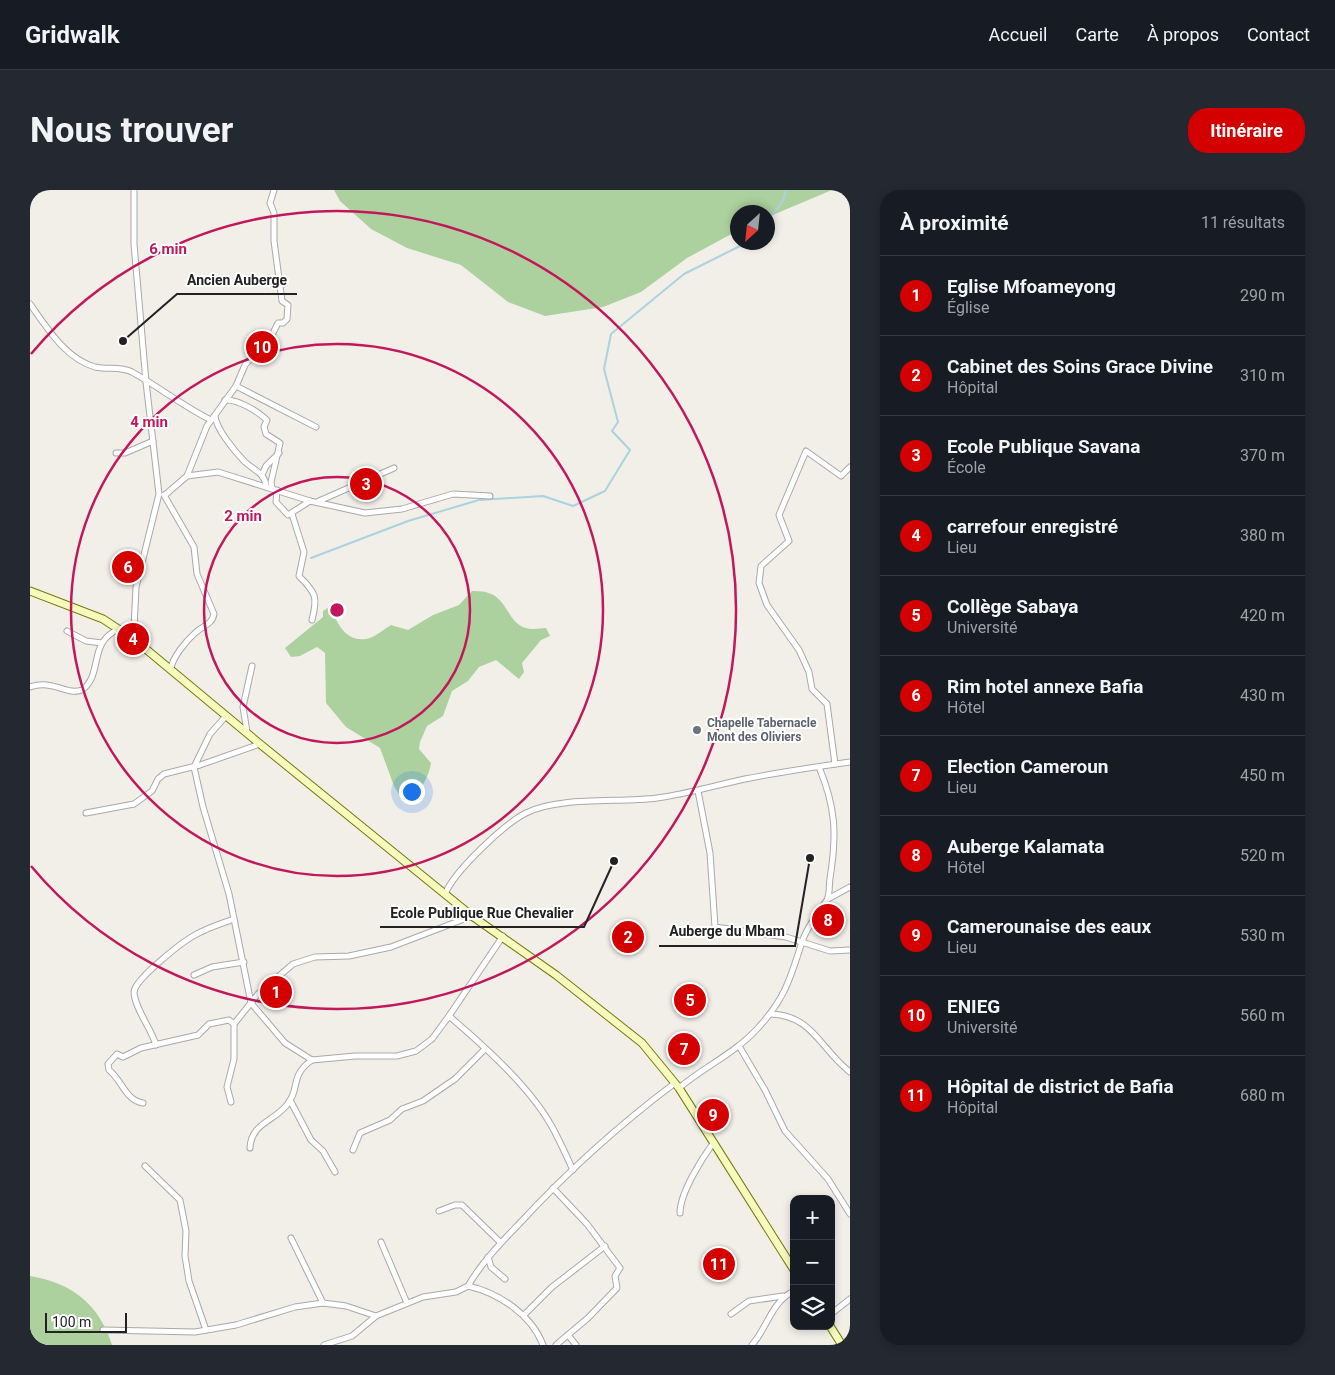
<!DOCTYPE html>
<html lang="fr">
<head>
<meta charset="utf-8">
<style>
	body { margin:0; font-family:Roboto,sans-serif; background:#242831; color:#f1f3f6 }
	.controls { position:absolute; right:15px; bottom:15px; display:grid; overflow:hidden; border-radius:10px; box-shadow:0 2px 8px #0003 }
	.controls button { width:45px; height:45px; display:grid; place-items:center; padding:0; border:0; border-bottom:1px solid #363941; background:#171b24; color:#f1f3f6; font:25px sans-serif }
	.compass { position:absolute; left:700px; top:15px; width:45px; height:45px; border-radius:50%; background:#171b24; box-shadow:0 2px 8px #0003; rotate:207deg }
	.scale { position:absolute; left:15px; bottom:12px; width:82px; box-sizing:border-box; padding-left:5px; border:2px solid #222; border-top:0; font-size:14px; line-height:18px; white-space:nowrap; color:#222; -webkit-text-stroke:4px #fff; paint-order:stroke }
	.you { position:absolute; left:381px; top:601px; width:18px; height:18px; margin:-12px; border:4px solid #fff; border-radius:50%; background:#1a73e8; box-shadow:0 0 0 8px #1a73e833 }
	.badge { display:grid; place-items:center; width:32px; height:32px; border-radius:50%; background:#d40000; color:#fff; font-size:16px; font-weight:700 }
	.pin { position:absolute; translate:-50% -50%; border:2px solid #fff; box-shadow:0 1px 5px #0006 }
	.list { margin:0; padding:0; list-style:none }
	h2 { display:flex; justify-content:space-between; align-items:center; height:65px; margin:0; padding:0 20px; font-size:21px }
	h2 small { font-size:16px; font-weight:400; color:#9ea1a6 }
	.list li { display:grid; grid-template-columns:32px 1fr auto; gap:15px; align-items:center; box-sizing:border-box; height:80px; padding:0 20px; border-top:1px solid #363941 }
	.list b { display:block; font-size:19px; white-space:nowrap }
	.list p { margin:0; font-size:16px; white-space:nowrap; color:#9ea1a6 }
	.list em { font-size:16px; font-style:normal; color:#9ea1a6 }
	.icon { flex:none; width:28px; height:28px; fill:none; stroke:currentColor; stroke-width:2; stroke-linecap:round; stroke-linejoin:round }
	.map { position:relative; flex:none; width:820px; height:1155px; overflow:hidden; border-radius:20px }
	header { display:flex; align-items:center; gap:30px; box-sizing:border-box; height:70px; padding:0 25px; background:#171b24; border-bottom:1px solid #363941 }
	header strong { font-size:24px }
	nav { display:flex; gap:28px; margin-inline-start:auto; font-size:18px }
	.intro { display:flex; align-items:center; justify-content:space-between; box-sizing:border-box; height:120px; padding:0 30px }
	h1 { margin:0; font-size:35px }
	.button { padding:12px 22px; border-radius:20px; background:#d40000; color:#fff; font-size:18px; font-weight:700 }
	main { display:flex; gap:30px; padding:0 30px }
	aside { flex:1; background:#171b24; border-radius:20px; box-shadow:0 2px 8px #0003 }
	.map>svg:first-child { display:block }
	.forest { fill:#add19e }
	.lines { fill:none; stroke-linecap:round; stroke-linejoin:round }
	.stream { stroke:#aad3df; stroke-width:2 }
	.minor-casing { stroke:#a9a9a9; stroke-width:7 }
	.secondary-casing { stroke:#707d05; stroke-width:9 }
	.minor { stroke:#fff; stroke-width:5 }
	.secondary { stroke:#f7fabf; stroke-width:7 }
	.ring { fill:none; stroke:#c2185b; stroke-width:2.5 }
	.worship-dot { fill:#6b7280; stroke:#fff; stroke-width:2 }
	.labels { text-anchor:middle; stroke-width:4; stroke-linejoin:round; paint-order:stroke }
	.worship-label { font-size:12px; font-weight:bold; fill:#5b616d; stroke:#fff; text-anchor:start }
	.centre { fill:#c2185b; stroke:#fff; stroke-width:2.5 }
	.ring-label { font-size:15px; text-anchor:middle; font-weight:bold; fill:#c2185b; stroke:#fff; stroke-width:4; stroke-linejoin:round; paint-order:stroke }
	.leader { fill:none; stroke:#222; stroke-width:2 }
	.callout-dot { fill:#222; stroke:#fff; stroke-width:2 }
	.callout-label { font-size:14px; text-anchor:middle; font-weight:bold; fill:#222; stroke:#fff; stroke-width:4; stroke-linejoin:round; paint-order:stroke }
</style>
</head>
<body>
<header>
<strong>Gridwalk</strong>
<nav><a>Accueil</a><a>Carte</a><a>À propos</a><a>Contact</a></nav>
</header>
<div class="intro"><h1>Nous trouver</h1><a class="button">Itinéraire</a></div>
<main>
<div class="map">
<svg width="820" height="1155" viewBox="0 0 820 1155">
	<rect width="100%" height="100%" fill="#f2efe9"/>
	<g class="forest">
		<path d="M304,0H802L738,27V22H708L707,41L657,68L611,102L573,117L515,126L478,112L431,75L377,58L341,39L310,11Z"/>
		<path d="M442,401C480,399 473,431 496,438C502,440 510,438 516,438L520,446L511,450L492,473L494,482L489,489L466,470L449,477L438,491L422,501L413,526L397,536L390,552L389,559L401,573C399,587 390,602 379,610L370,606L364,596L350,558L316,537L296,513L295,463L287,457L270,466L261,467L255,458L293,427V421L301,416C306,432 315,452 336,449C344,448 354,439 361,435L378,440L403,425L429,415Z"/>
		<path d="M0,1086C42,1093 69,1114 82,1155H0Z"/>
	</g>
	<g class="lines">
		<g class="stream">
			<path d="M738,30L753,11L756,0"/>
			<path d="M281,368L378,331L449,310L513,306L543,316L575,301L600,260L582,241L588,232L574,179L581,144L654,84L718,52"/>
		</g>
		<defs>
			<g id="minor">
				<path d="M104,0V54L116,192L129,304L106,397L104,438L105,450"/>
				<path d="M0,114C17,138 36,169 65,177C78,180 90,176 102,182C129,197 153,216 181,230"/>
				<path d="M206,196L286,237"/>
				<path d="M195,210C208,209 227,221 237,230L234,237L236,244L250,253L241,292L242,298"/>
				<path d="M185,226C186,239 206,263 215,272C224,280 234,283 236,295"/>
				<path d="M86,263H95L123,251"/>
				<path d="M232,285L236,276L249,263"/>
				<path d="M157,286L188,282L280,311L335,323L372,319L423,304L460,306"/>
				<path d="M247,300L246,312L258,325L280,311"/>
				<path d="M134,305L164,357L167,384L184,424C182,435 172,436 165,443C156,451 142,468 141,479"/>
				<path d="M135,305L157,286L177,236L206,196L215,175L243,143L248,133H253L257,129L258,115L252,111L244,51V23L240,13L244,0"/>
				<path d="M289,311L364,278"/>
				<path d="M262,324L274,362L269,386C286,403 288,407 282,430"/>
				<path d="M37,441L56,451L72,453"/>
				<path d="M0,497C23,489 37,506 52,500C74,484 57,451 90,439"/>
				<path d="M196,526L180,544L164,577L173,617L199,704L221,813L255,853L282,870L325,866H367L386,861L402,849L419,826"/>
				<path d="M217,542L213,517L222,476"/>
				<path d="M805,574L797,514L782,499L779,482L769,460L737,415L729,393L731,376L759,351L749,325L776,261L811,286L820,277"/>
				<path d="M668,601L680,663L685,737L756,747L800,761L820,760"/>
				<path d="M56,623L104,614L122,601L128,589L134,584L170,575L230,554"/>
				<path d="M416,702C426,680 474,634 496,623C529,606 589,613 627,608C657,604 686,595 715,589C750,582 785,577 820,572"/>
				<path d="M798,709L820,697"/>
				<path d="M473,746L419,826C453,855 499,896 521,935C529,949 536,965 543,980"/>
				<path d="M164,785L182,777L214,772"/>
				<path d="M740,824C783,825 790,859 820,882"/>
				<path d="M126,855C122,840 104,817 104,802C105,789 152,752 165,745C177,738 190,734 204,729"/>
				<path d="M709,856L735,900L755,941L798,989L820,1024"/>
				<path d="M649,898C674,877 705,863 727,839C755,809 760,789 772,752C777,736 788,724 797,710C800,705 799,694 800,688C807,645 806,618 789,577"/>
				<path d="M260,910L281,950L293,961L305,982"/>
				<path d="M201,912L197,897L204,869V834L228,804L263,774L285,767L319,766L361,757L442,726"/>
				<path d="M113,913C95,910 92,890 79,880L78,874L87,864L93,867L111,858L168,845L179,834L199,830L204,834"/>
				<path d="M220,958C221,934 242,932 256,916C271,899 259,886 282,870"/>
				<path d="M323,960L330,943L360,930L372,919L393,911L425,889L455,859"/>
				<path d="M115,976L150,1010L156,1041L155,1066L159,1091L176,1140"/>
				<path d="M523,998L557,1034L590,1078L585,1086L587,1098L558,1128L526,1155"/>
				<path d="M409,1021L425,1015H432L470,1052"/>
				<path d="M650,1023C650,1003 672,968 684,952"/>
				<path d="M261,1048L293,1113"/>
				<path d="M351,1052L377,1113"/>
				<path d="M458,1067L461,1077L475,1089"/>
				<path d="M701,1124L719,1111L753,1106"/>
				<path d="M801,1124L820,1109"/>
				<path d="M494,1125L522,1097L575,1056"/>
				<path d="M73,1140L165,1142L206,1135L265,1117L293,1113L316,1116L346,1126L393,1107L426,1102L438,1096"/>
				<path d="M538,1145L546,1155"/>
				<path d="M294,1155L322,1146L346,1126"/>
				<path d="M513,1155C502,1125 469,1103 438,1096C452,1072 470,1054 489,1034C536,983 589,935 645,893"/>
				<path d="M722,1155C738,1137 741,1112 764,1101"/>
			</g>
			<g id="secondary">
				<path d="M0,401L73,429L105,450L230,554L442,726L526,785L612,853L649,898L764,1080"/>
				<path d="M800,1136L812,1155"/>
			</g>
		</defs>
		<use href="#minor" class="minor-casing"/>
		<use href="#secondary" class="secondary-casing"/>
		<use href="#minor" class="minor"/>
		<use href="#secondary" class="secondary"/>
	</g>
	<g class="ring">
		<circle cx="307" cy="420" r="133"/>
		<circle cx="307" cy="420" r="266"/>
		<path d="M1 164A399 399 0 1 1 1 676"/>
	</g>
	<circle class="worship-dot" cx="667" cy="540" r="5"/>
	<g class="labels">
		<g class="worship-label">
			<text x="677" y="537">Chapelle Tabernacle<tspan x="677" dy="14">Mont des Oliviers</tspan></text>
		</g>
	</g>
	<circle cx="307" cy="420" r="8" class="centre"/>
	<g class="ring-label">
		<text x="138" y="64">6 min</text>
		<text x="119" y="237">4 min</text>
		<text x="213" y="331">2 min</text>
	</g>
	<path class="leader" d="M93 151L147 104H267M584 671L554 737H350M780 668L765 756H629"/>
	<g class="callout-dot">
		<circle cx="93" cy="151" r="5"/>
		<circle cx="584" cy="671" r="5"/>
		<circle cx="780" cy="668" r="5"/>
	</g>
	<g class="callout-label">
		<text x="207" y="95">Ancien Auberge</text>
		<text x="452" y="728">Ecole Publique Rue Chevalier</text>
		<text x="697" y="746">Auberge du Mbam</text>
	</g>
</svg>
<div class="controls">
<button>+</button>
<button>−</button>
<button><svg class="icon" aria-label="layers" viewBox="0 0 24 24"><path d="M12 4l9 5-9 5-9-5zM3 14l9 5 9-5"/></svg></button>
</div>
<svg class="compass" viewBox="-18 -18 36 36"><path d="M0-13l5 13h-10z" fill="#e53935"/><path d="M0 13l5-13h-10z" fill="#9ea1a6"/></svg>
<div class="scale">100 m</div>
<div class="you"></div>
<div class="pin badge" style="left:246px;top:802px">1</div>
<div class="pin badge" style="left:598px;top:747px">2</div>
<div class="pin badge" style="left:336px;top:294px">3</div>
<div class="pin badge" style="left:103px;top:449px">4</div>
<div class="pin badge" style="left:660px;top:810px">5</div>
<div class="pin badge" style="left:98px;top:377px">6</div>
<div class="pin badge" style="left:654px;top:859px">7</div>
<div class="pin badge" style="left:798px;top:730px">8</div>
<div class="pin badge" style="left:683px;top:925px">9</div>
<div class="pin badge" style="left:232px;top:157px">10</div>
<div class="pin badge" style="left:689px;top:1074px">11</div>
</div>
<aside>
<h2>À proximité<small>11 résultats</small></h2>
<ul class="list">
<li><span class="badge">1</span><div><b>Eglise Mfoameyong</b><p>Église</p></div><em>290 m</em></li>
<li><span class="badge">2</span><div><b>Cabinet des Soins Grace Divine</b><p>Hôpital</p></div><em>310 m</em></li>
<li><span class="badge">3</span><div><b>Ecole Publique Savana</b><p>École</p></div><em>370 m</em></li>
<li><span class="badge">4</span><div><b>carrefour enregistré</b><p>Lieu</p></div><em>380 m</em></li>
<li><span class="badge">5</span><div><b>Collège Sabaya</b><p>Université</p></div><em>420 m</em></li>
<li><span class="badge">6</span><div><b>Rim hotel annexe Bafia</b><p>Hôtel</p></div><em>430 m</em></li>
<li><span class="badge">7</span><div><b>Election Cameroun</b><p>Lieu</p></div><em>450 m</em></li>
<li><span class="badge">8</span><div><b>Auberge Kalamata</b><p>Hôtel</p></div><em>520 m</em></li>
<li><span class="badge">9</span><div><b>Camerounaise des eaux</b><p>Lieu</p></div><em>530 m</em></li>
<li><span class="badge">10</span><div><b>ENIEG</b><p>Université</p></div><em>560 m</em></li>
<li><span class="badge">11</span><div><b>Hôpital de district de Bafia</b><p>Hôpital</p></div><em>680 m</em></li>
</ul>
</aside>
</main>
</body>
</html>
